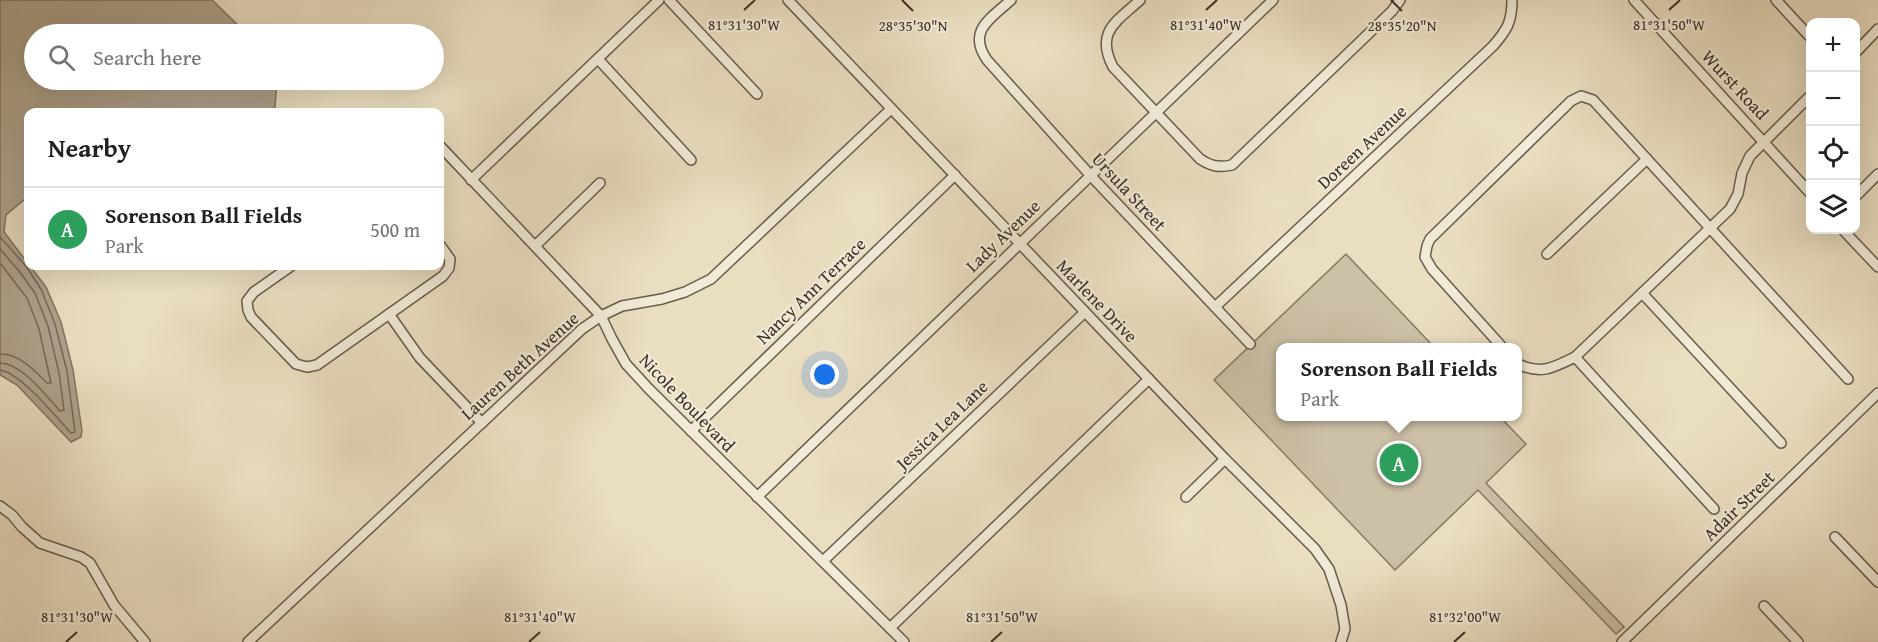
<!DOCTYPE html>
<html lang="en">
<head>
<meta charset="utf-8">
<style>
	body { margin:0; font-family:"Gentium Book Plus",serif; background:#f2f2f2; color:#202124 }
	.controls { position:absolute; right:18px; top:18px; display:grid; overflow:hidden; border-radius:12px; box-shadow:0 6px 24px #0002 }
	.controls button { width:54px; height:54px; display:grid; place-items:center; padding:0; border:0; border-bottom:2px solid #e0e0e0; background:#fff; color:#202124; font:30px sans-serif }
	.you { position:absolute; left:825px; top:375px; width:21px; height:21px; margin:-15px; border:4px solid #fff; border-radius:50%; background:#1a73e8; box-shadow:0 0 0 9px #1a73e833 }
	.badge { display:grid; place-items:center; width:39px; height:39px; border-radius:50%; background:#111827; color:#fff; font-size:20px; font-weight:700 }
	.pin { position:absolute; translate:-50% -50%; border:3px solid #fff; box-shadow:0 2px 6px #0006 }
	.popup { position:absolute; left:1276px; top:343px; width:246px; height:78px; box-sizing:border-box; display:grid; place-content:center; border-radius:12px; background:#fff; filter:drop-shadow(0 2px 4px #0005); font-size:20px; white-space:nowrap; color:#757577 }
	.popup b { font-size:22px; color:#202124 }
	.popup::after { content:''; position:absolute; left:50%; top:100%; margin-left:-12px; border:12px solid transparent; border-top-color:#fff }
	.list { margin:0; padding:0; list-style:none }
	h2 { display:flex; justify-content:space-between; align-items:center; height:78px; margin:0; padding:0 24px; font-size:26px }
	h2 small { font-size:20px; font-weight:400; color:#757577 }
	.list li { display:grid; grid-template-columns:39px 1fr auto; gap:18px; align-items:center; box-sizing:border-box; height:84px; padding:0 24px; border-top:2px solid #e0e0e0 }
	.list b { display:block; font-size:22px; white-space:nowrap }
	.list p { margin:0; font-size:20px; white-space:nowrap; color:#757577 }
	.list em { font-size:20px; font-style:normal; color:#757577 }
	.icon { flex:none; width:33px; height:33px; fill:none; stroke:currentColor; stroke-width:2; stroke-linecap:round; stroke-linejoin:round }
	.map { position:relative; flex:none; width:1878px; height:642px; overflow:hidden }
	.search { position:absolute; background:#fff; box-shadow:0 6px 24px #0002; left:24px; top:24px; width:420px; height:66px; display:flex; align-items:center; gap:15px; box-sizing:border-box; padding:0 21px; border-radius:33px; color:#757577; font-size:22px }
	.panel { position:absolute; background:#fff; box-shadow:0 6px 24px #0002; left:24px; top:108px; width:420px; height:162px; border-radius:12px }
	.map>svg:first-child { display:block }
	.green { fill:#ccc0a7; stroke:#847866; stroke-width:1.5 }
	.water { fill:#aea28c; stroke:#807463; stroke-width:1.5 }
	.lines { fill:none; stroke-linecap:round; stroke-linejoin:round }
	.shore { stroke:#746859; stroke-width:1.5 }
	.minor-casing { stroke:#675b4d; stroke-width:12 }
	.minor { stroke:#f1ead7; stroke-width:9 }
	.ticks { fill:none; stroke:#3b2f26; stroke-width:2 }
	.labels { text-anchor:middle; stroke-width:4.5; stroke-linejoin:round; paint-order:stroke }
	.street-label { font-size:18px; fill:#3b2f26; stroke:#f1ead7 }
	.ticks-label { font-size:15px; text-anchor:middle; fill:#3b2f26; stroke:#f1ead7; stroke-width:4.5; stroke-linejoin:round; paint-order:stroke }
</style>
</head>
<body>
<div class="map">
<svg width="1878" height="642" viewBox="0 0 1878 642">
	<rect width="100%" height="100%" fill="#eadec1"/>
	<filter id="stains"><feTurbulence type="fractalNoise" baseFrequency=".00333" numOctaves="4"/><feColorMatrix values="0 0 0 0 .2 0 0 0 0 .09 0 0 0 0 .02 0 0 0 .5 -.17"/></filter>
	<radialGradient id="worn" r=".72"><stop offset=".6" stop-color="#630" stop-opacity="0"/><stop offset="1" stop-color="#630" stop-opacity=".3"/></radialGradient>
	<path class="green" d="M1346,254L1434,347L1280,348V416L1500,417L1526,444L1486,483L1624,627L1616,634L1478,490L1395,570L1214,380Z"/>
	<path class="water" d="M0,0H212L247,34H34V80H277L275,107L270,112H28V202L24,200L6,215L4,232L46,287L61,322L73,370L82,431L81,437L71,442L17,385L0,375Z"/>
	<g class="lines">
		<g class="shore">
			<path d="M0,237L26,266L41,289L55,324L67,371L75,432L71,433C56,417 21,373 0,370"/>
			<path d="M0,249L19,271L35,293L48,326L59,373L64,410L60,411C45,395 23,364 0,363"/>
			<path d="M0,263L27,298L39,329L51,383H47C34,370 20,354 0,354"/>
		</g>
		<defs>
			<g id="minor">
				<path d="M669,0L757,94"/>
				<path d="M788,0L1225,459L1315,549L1329,569L1341,605L1345,629L1341,642"/>
				<path d="M1011,0C990,19 967,31 987,60L1091,176L1250,344"/>
				<path d="M1140,0C1116,22 1095,32 1113,67L1200,159C1211,166 1218,168 1232,165L1392,11L1400,0"/>
				<path d="M1634,0L1810,193"/>
				<path d="M1776,0L1810,37"/>
				<path d="M1856,52L1878,29"/>
				<path d="M598,59L691,160"/>
				<path d="M440,146L601,316L612,339L626,364L649,389L904,642"/>
				<path d="M471,180L659,0"/>
				<path d="M1856,196L1878,174"/>
				<path d="M1843,230L1878,267"/>
				<path d="M535,246L600,183"/>
				<path d="M1547,254L1647,159"/>
				<path d="M291,266L254,292L247,301L248,310L251,317L296,364L307,367L317,365L443,276L449,268L450,259L440,245"/>
				<path d="M1642,293L1781,443"/>
				<path d="M1215,307L1493,46C1507,30 1512,22 1512,0"/>
				<path d="M389,314L420,358L482,423"/>
				<path d="M1503,348L1432,269L1425,257L1427,246L1430,239L1571,101L1581,96L1593,100L1848,379"/>
				<path d="M1575,357L1714,509"/>
				<path d="M1518,364C1541,375 1553,368 1575,357L1730,209L1738,194L1742,173L1750,156L1810,96"/>
				<path d="M691,431L955,175"/>
				<path d="M757,497L1273,0"/>
				<path d="M1186,497L1225,459"/>
				<path d="M0,506L12,515L22,527L40,543L81,557L90,563L114,605L145,642"/>
				<path d="M1835,537L1878,582"/>
				<path d="M823,561L1085,312"/>
				<path d="M1764,606L1798,642"/>
				<path d="M890,628L1149,379"/>
				<path d="M248,642L582,329L601,316L622,306L662,299L685,292L711,279L891,109"/>
				<path d="M1622,642L1878,393"/>
			</g>
		</defs>
		<use href="#minor" class="minor-casing"/>
		<use href="#minor" class="minor"/>
	</g>
	<path class="ticks" d="M902,0L913,11M1391,0L1402,11M744,10L755,0M1206,10L1217,0M1669,10L1680,0M66,642L77,632M529,642L540,632M991,642L1002,632M1454,642L1465,632"/>
	<g class="labels">
		<g class="street-label">
			<text transform="translate(1735 85) rotate(47)" y="6">Wurst Road</text>
			<text transform="translate(1362 147) rotate(-43)" y="6">Doreen Avenue</text>
			<text transform="translate(1129 192) rotate(47)" y="6">Ursula Street</text>
			<text transform="translate(1003 236) rotate(-44)" y="6">Lady Avenue</text>
			<text transform="translate(811 291) rotate(-44)" y="6">Nancy Ann Terrace</text>
			<text transform="translate(1097 301) rotate(46)" y="6">Marlene Drive</text>
			<text transform="translate(520 366) rotate(-42)" y="6">Lauren Beth Avenue</text>
			<text transform="translate(687 403) rotate(46)" y="6">Nicole Boulevard</text>
			<text transform="translate(942 425) rotate(-44)" y="6">Jessica Lea Lane</text>
			<text transform="translate(1739 506) rotate(-44)" y="6">Adair Street</text>
		</g>
	</g>
	<g class="ticks-label">
		<text x="744" y="30">81°31'30"W</text>
		<text x="1206" y="30">81°31'40"W</text>
		<text x="1669" y="30">81°31'50"W</text>
		<text x="913" y="31">28°35'30"N</text>
		<text x="1402" y="31">28°35'20"N</text>
		<text x="77" y="622">81°31'30"W</text>
		<text x="540" y="622">81°31'40"W</text>
		<text x="1002" y="622">81°31'50"W</text>
		<text x="1465" y="622">81°32'00"W</text>
	</g>
	<rect width="100%" height="100%" filter="url(#stains)"/>
	<rect width="100%" height="100%" fill="url(#worn)"/>
</svg>
<div class="controls">
<button>+</button>
<button>−</button>
<button><svg class="icon" aria-label="locate" viewBox="0 0 24 24"><circle cx="12" cy="12" r="6"/><path d="M12 2v4M12 18v4M2 12h4M18 12h4"/></svg></button>
<button><svg class="icon" aria-label="layers" viewBox="0 0 24 24"><path d="M12 4l9 5-9 5-9-5zM3 14l9 5 9-5"/></svg></button>
</div>
<div class="you"></div>
<div class="pin badge" style="left:1399px;top:463px;background:#2e9e5b">A</div>
<div class="popup"><b>Sorenson Ball Fields</b>Park</div>
<div class="search"><svg class="icon" aria-label="search" viewBox="0 0 24 24"><circle cx="10" cy="10" r="6"/><path d="M15 15l6 6"/></svg>Search here</div>
<section class="panel">
<h2>Nearby<small></small></h2>
<ul class="list">
<li><span class="badge" style="background:#2e9e5b">A</span><div><b>Sorenson Ball Fields</b><p>Park</p></div><em>500 m</em></li>
</ul>
</section>
</div>
</body>
</html>
